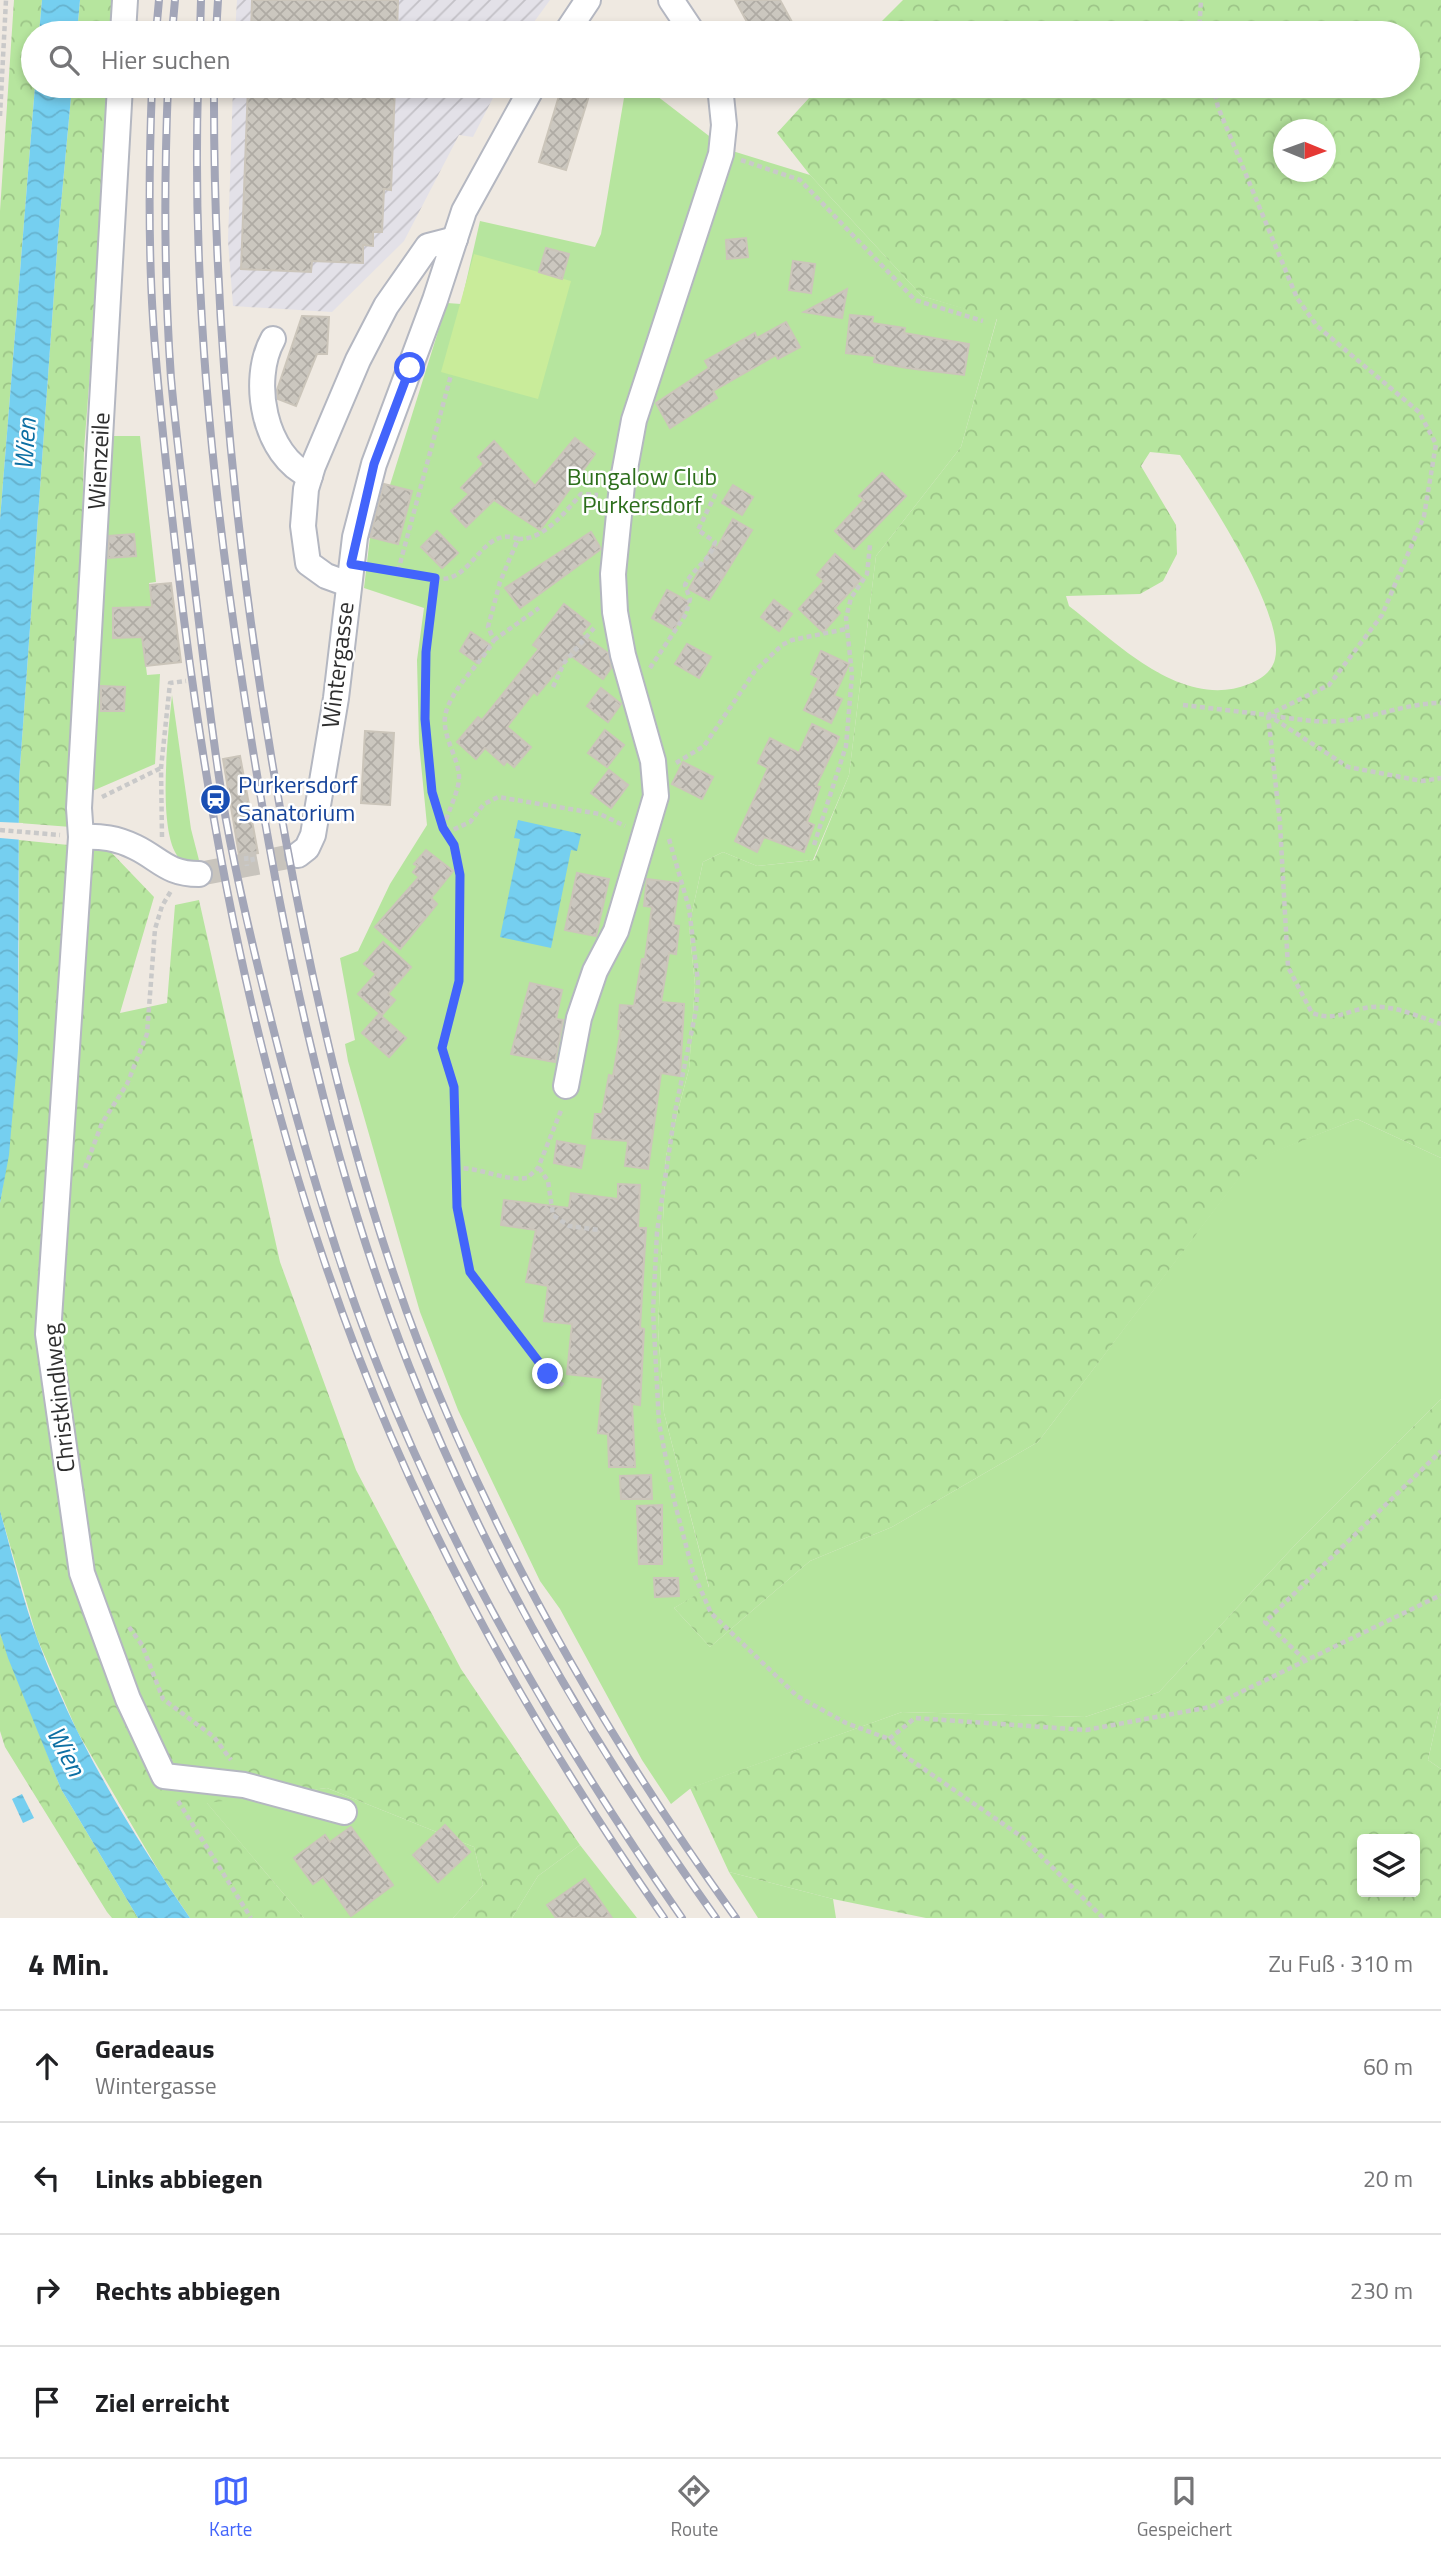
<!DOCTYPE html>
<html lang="de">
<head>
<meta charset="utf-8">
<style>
	body { margin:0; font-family:"Titillium Web",sans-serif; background:#f2f2f2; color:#202124 }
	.controls { position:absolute; right:21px; bottom:21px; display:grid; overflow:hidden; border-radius:7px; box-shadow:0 4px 10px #0003 }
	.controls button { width:63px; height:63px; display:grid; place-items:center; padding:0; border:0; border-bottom:2px solid #e0e0e0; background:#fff; color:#202124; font:35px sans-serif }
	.compass { position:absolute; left:1273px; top:119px; width:63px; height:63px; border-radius:50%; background:#fff; box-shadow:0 4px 10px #0003; rotate:91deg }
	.stop { position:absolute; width:21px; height:21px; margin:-16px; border:5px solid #4264fb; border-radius:50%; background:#fff }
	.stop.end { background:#4264fb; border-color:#fff; box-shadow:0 2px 7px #0008 }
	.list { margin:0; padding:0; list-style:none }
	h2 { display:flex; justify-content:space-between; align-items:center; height:91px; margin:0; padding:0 28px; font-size:30px }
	h2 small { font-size:23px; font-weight:400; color:#757577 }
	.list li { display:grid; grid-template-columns:46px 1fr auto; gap:21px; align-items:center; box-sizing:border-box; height:112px; padding:0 28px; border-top:2px solid #e0e0e0 }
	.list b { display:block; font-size:26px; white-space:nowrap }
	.list p { margin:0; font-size:23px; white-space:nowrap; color:#757577 }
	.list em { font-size:23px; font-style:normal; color:#757577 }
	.icon { flex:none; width:38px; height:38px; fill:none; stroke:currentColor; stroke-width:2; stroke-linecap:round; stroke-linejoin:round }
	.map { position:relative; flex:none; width:1441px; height:1918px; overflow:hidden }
	.search { position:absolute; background:#fff; box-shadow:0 4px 10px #0003; left:21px; right:21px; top:21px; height:77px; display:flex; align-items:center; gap:18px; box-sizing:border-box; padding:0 24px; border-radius:38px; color:#757577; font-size:26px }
	.sheet { height:539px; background:#fff }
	nav { display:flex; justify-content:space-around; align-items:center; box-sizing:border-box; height:98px; border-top:2px solid #e0e0e0; background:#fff; font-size:19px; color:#757577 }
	nav a { display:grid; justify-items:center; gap:4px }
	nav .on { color:#4264fb }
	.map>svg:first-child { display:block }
	.industrial { fill:url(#industrial-furrows) }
	.green { fill:#b6e59e }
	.forest { fill:url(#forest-crowns); fill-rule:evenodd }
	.pitch { fill:#c9ec9a }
	.water { fill:url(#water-waves) }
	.pier { fill:#efe9e1 }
	.building { fill:url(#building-cross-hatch); stroke:#cbc5ba; stroke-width:2 }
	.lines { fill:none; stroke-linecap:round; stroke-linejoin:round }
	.minor-tunnel { stroke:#c8c4bd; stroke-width:24; stroke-dasharray:24 12; stroke-linecap:butt }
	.minor-casing { stroke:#b4b7c1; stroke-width:28 }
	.path { stroke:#c9c9c9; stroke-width:4.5; stroke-dasharray:5 3.5; stroke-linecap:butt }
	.minor { stroke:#fff; stroke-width:24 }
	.rail-casing { stroke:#a3a6b8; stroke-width:8 }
	.rail { stroke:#fff; stroke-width:5; stroke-dasharray:16; stroke-linecap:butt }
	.route { stroke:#4264fb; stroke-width:9 }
	.labels { text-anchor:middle; stroke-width:5; stroke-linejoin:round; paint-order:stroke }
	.street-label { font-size:24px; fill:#2e2e2e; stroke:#fff }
	.park-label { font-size:24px; fill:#2c6e1b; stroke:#fff }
	.transit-label { font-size:24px; fill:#164399; stroke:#fff; text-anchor:start }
	.water-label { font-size:26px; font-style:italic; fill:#0d6fa3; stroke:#fff }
</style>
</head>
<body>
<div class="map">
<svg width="1441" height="1918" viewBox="0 0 1441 1918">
	<defs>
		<pattern id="industrial-furrows" width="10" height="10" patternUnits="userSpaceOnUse" patternTransform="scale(1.75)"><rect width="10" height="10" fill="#e3e1e8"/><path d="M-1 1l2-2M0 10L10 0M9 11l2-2" fill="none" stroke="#c3c1c7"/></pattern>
		<pattern id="forest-crowns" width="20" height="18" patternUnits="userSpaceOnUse" patternTransform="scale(1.75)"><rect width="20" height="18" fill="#b6e59e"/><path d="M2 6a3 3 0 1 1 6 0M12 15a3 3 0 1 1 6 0" fill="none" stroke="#9dc588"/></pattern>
		<pattern id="water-waves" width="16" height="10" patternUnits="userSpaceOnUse" patternTransform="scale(1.75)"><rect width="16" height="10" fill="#75cff0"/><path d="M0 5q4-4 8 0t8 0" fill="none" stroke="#66b2ce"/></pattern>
		<pattern id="building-cross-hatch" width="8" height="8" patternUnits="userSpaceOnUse" patternTransform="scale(1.75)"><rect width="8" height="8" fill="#cbc7bf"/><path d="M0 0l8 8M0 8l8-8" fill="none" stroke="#afaba4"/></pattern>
	</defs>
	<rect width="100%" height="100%" fill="#efe9e1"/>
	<g class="industrial">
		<path d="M237,0H550L526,33H235Z"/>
		<path d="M233,86H499L473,137L459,135L404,241L332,312L233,306L228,241Z"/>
	</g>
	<g class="green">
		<path d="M626,86H644L726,149L810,175L922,296L997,318L961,447L876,556L849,775L813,860L757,866L723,852L703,862L689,926L695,985L689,1069L666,1156L658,1328L664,1413L709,1588L674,1608L710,1647L810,1561L892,1527L1038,1442L1252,1160L1357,1119L1441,1158V1399L1295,1545L1159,1692L1085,1717L902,1712L691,1788L671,1804L642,1760L560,1609L540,1581L458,1410L420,1312L348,1061L345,1044L355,1040L340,958L358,951L390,884L427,825L419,743L417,660L424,608L364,588L370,537L384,484L390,485L447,303L461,304L480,221L595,247L601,234Z"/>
		<path d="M105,436H140L156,582L149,583L155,632L142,634L147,675L160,674L155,764L83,795Z"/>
		<path d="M172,695L191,829L200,864C195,864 189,864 184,862C154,846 169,726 172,695Z"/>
		<path d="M1441,1702V1769L1428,1760Z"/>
		<path d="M327,1788L474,1847L483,1885L453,1918H304L206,1802Z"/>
		<path d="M580,1845L637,1918H512L538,1876Z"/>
		<path d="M729,1872L833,1899L836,1918H758Z"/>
	</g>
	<g class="forest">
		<path d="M14,0H42L39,33H33L35,86L0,520V211Z"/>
		<path d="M80,0H117L115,33H77Z"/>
		<path d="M903,0H1441V1158L1357,1119L1252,1161L1038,1442L892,1527L810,1561L710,1647L674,1608L709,1587L664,1413L658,1328L666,1156L689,1069L695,985L689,926L703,862L723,852L757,866L814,860L849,775L876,556L961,447L997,319L922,296L810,175L777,133L820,86H1408V33H870ZM1284,130H1326V172H1284ZM1150,452L1180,455C1206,493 1286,614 1275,659C1272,672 1260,680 1249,684C1183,711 1117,643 1069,606L1066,596L1140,594L1163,581L1177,554L1176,525L1141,466Z"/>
		<path d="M72,86H112L84,450L78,689L71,827L19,823V781L58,237Z"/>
		<path d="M19,840L108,849L154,897L120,1013L167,1003L175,905L199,900L280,1262L356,1470L461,1669L580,1845L538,1876L512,1918H453L483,1885L474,1847L327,1788L207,1803L304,1918H190L161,1875L77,1731L37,1638L0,1511V1203C22,1083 19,962 19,840Z"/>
		<path d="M1441,1399V1702L1428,1760L1441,1769V1918H926L833,1899L729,1872L690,1788L902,1712L1085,1717L1159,1692L1295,1545ZM1362,1839H1415V1892H1362Z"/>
		<path d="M0,1633L61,1789L138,1918H112L107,1912L5,1747L0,1731Z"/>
	</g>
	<path class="pitch" d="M474,254L571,281L538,399L441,372Z"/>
	<g class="water">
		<path d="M42,0H80L77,33H39Z"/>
		<path d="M35,86H72L58,237L19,781L18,1050L9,1155L0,1203V520Z"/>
		<path d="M518,820L581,834L577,851L571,850L551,948L500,937L520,839L514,838Z"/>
		<path d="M0,1511C12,1553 22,1597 37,1638C73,1737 131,1832 190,1918H138L61,1789L8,1658L0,1633Z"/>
		<path d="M22,1794L34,1818L23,1823L12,1799Z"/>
	</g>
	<path class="pier" d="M0,822L23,823V840L0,838Z"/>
	<g class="building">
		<path d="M252,0H398L397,33H251Z"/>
		<path d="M735,0H780L798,33H753Z"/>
		<path d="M248,86H395L391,190L384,189L382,232H373V246L363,245V263L312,261L311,272L241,269Z"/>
		<path d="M562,86H592L566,170L539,162Z"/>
		<path d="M746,238L748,257L727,259L726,240Z"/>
		<path d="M546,248L569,254L562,279L539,272Z"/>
		<path d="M793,261L815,264L811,293L789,290Z"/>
		<path d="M847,289L842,318L804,312Z"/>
		<path d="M850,315L873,317L872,323L905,328L904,333L969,344L964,375L907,368L874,362L875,356L846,353Z"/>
		<path d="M302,316L329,317L327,354H317L296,406L278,399L277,390Z"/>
		<path d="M786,322L800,347L778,359L776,355L713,391L717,398L670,428L656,403L709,368L705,361L755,333L757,338Z"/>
		<path d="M575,438L595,454L540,530L494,500L466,527L451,511L469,494L461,488L484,464L478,457L494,441L535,486Z"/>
		<path d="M882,473L906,496L854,549L835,531L864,500L859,496Z"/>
		<path d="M384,484L412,491L398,544L370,537Z"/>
		<path d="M733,485L753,497L742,515L722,503Z"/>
		<path d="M733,519L752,530L709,600L689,589L713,545L717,548Z"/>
		<path d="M437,531L458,553L442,568L421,547Z"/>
		<path d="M591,532L601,549L520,608L505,588Z"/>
		<path d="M134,534L136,556L108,558L109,536Z"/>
		<path d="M835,554L862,578L835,608L840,613L823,632L799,609L824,581L817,575Z"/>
		<path d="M171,583L181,662L146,666L142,637L113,638V608L152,607L150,585Z"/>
		<path d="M667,590L689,602L674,630L652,618Z"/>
		<path d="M774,600L792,614L779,631L761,617Z"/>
		<path d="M564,604L590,624L581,634L608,653L611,668L603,679L570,655L537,695L534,692L507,727L531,747L514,767L507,761L504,765L485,748L476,759L457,742L478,717L482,720L539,649L533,645Z"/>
		<path d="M471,632L490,645L477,663L460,651Z"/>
		<path d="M687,644L711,657L699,678L675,664Z"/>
		<path d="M821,651L849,664L834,696L842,699L831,723L804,710L819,678L811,674Z"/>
		<path d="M101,686L125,687L124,711H101Z"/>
		<path d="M601,688L621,704L608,722L587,706Z"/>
		<path d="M812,724L839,737L816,786L820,787L807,822L814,825L804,852L764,837L757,852L735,841L768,768L758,763L770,738L799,753Z"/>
		<path d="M605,730L624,745L607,767L588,753Z"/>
		<path d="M365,731L394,733L390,805L361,803Z"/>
		<path d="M240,756L258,853L239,855L223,759Z"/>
		<path d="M683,762L713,777L702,799L672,784Z"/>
		<path d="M609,770L628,785L611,808L591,793Z"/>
		<path d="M426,850L453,871L431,898L437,904L400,949L375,927L419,877L413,872L418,866L414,864Z"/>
		<path d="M577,873L609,879L596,936L565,930Z"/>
		<path d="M647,879L679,883L673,925L679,926L676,954L669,953L661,1002L684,1004L680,1076L661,1073L648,1169L625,1166L628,1141L592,1138L595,1114H602L609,1075L613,1076L621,1029H618L620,1005L634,1006L642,959H645L652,907L644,906Z"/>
		<path d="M383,942L411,967L388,994L395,1000L382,1015L358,994L376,974L364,964Z"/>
		<path d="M530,983L562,990L556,1019L563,1020L555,1062L511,1054Z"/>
		<path d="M379,1014L406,1038L389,1057L362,1033Z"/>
		<path d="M557,1141L585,1146L581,1168L554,1163Z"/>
		<path d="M618,1184L640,1185L638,1228H646L640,1328L644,1329L640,1405L632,1404L635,1467H609L608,1434L598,1433L603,1378L567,1374L572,1324L544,1321L548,1286L526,1282L536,1230L501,1225L504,1200L569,1208L571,1193L618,1199Z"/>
		<path d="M651,1475L652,1499H621L620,1476Z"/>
		<path d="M662,1505V1564H639L637,1506Z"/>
		<path d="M654,1578H678L679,1596L655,1597Z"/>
		<path d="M445,1825L470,1852L438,1882L413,1855Z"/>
		<path d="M351,1827L393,1885L351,1916L323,1877L313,1884L294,1858L325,1835L330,1842Z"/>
		<path d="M585,1879L612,1918H556L547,1905Z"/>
	</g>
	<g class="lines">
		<path class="minor-tunnel" d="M199,874L298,855"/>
		<defs>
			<g id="minor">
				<path d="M671,0L693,33"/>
				<path d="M123,33L125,0"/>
				<path d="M566,33L588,0"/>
				<path d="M120,86L79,808L81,837L48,1334L82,1573L128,1699L164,1776L244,1785L344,1812"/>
				<path d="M273,339C250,380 264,456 310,476"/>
				<path d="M348,584L326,576L308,563L303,526L306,489L313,466L358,360L386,306L428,246L455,239"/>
				<path d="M81,837C101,836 117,838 135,847C160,859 167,874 199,874"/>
				<path d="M298,855L307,848L313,835L336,698L355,537L374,464L435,300L464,211L533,86"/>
				<path d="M566,1086L579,1018L595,971L616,931L656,796L653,761L623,655L615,612L613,574L622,485L634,420L721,154L724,125L720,86"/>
			</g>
		</defs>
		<use href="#minor" class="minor-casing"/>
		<g class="path">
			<path d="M1199,33L1201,0"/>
			<path d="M1213,86L1218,107L1297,298L1317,326L1419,412L1436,444L1424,516L1382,615L1329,685L1268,715"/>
			<path d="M0,116L6,0"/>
			<path d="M741,160L800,180L915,300L983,321"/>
			<path d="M518,539C544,540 565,512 581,494L598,495"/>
			<path d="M374,567L435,578L426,652L425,719L432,792L444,828L454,845L460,875L459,981L442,1048L454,1087L457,1207L470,1272L548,1374L564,1386"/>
			<path d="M398,571L451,375"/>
			<path d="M435,578C472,587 481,524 518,539L500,582L488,627L494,640C481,664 454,685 446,712C440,733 457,754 459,775C460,790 448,811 444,826"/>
			<path d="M494,640L539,608"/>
			<path d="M650,668L686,614L690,599L685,585C693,568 710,561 715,542L698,530L716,493"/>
			<path d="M553,687L564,663L594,628"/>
			<path d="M1183,705L1268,715L1348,767L1422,781L1441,778"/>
			<path d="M1268,715L1280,824L1288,967L1312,1013C1336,1022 1347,1010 1371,1007C1395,1005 1419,1017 1441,1024"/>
			<path d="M1272,716C1298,719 1323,724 1349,720C1380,715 1410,703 1441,703"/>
			<path d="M676,763L704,746L755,671L782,645L792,640L846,629"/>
			<path d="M102,797L161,768"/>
			<path d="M0,830L60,835"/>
			<path d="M446,833L470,822L484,804L498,797L600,814L625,826"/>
			<path d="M162,837L161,768L170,683L186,681"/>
			<path d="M669,839L689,908L698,982L696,1010L675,1112L657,1232L653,1311L659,1423L674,1500L693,1572L711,1613L797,1696L846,1723L889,1739"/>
			<path d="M814,845L846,746L852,675L846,618L851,598L867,574L870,545"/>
			<path d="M246,856L247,866"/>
			<path d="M252,857L254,865"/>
			<path d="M85,1168L102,1123L127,1084L147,1034L155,929L162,906L171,891"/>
			<path d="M455,1168C481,1167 502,1181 527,1178L538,1168L562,1108"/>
			<path d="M539,1168L548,1181L553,1215L569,1226L599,1230"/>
			<path d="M129,1627L142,1645L163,1699L214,1737L231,1760"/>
			<path d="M1305,1660L1265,1622L1441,1451"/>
			<path d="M178,1801L251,1918"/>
			<path d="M1103,1918L1022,1837L908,1758L889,1739L915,1718L1086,1730L1210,1707L1441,1595"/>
		</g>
		<use href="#minor" class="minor"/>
		<defs>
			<g id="rail">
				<path d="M156,33L159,0"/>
				<path d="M172,33L175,0"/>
				<path d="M200,33L201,0"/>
				<path d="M216,33L218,0"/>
				<path d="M152,86C149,163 148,241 153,319C158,400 168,480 177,561C211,860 272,1159 391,1436C464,1606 559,1767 664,1918"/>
				<path d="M168,86C164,183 164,280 171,378C177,445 186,513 194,581C203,655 211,729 223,803C238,889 259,974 281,1059C309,1166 340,1272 381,1374C458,1567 564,1748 682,1918"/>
				<path d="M198,86C192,287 212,488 243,687C278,917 324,1148 409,1366C486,1563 593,1746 716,1918"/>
				<path d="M214,86C213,339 240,592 286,841C323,1042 371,1242 454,1430C529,1603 626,1765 736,1918"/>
			</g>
		</defs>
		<use href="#rail" class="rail-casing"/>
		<use href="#rail" class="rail"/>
	</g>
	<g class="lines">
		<path class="route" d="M410,368L374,464L351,564L435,578L426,652L425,719L432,792L443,828L454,845L460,875L459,981L442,1048L454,1087L457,1207L470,1272L548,1374"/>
	</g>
	<defs>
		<symbol id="station-disc" viewBox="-11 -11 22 22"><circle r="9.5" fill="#1a4fb4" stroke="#fff"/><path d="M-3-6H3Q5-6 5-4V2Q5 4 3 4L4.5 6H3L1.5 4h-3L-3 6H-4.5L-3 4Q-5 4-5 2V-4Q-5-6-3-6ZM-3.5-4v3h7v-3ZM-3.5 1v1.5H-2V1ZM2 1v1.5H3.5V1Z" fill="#fff"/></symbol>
	</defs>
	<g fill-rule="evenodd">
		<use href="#station-disc" x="198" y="782" width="35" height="35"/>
	</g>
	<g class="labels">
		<g class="street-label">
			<text transform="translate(99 461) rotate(-87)" y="8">Wienzeile</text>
			<text transform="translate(338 665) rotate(-83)" y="8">Wintergasse</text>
			<text transform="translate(59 1398) rotate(-96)" y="8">Christkindlweg</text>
		</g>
		<g class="park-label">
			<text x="642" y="485">Bungalow Club<tspan x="642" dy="28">Purkersdorf</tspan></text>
		</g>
		<g class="transit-label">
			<text x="238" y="793">Purkersdorf<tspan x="238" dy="28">Sanatorium</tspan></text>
		</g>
		<g class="water-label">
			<text transform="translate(25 444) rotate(-86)" y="9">Wien</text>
			<text transform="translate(66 1751) rotate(62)" y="9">Wien</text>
		</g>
	</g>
</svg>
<div class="controls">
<button><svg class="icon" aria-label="layers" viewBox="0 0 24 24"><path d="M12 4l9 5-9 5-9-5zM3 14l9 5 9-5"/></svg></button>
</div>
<svg class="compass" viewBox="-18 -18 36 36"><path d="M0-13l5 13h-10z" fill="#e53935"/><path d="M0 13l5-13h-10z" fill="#757577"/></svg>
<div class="stop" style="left:410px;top:368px"></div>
<div class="stop end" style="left:548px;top:1374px"></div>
<div class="search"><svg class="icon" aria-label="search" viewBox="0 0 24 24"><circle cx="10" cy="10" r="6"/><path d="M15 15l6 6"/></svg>Hier suchen</div>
</div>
<section class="sheet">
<h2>4 Min.<small>Zu Fuß · 310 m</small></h2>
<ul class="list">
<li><svg class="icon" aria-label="ahead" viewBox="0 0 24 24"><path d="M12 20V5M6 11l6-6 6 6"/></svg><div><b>Geradeaus</b><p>Wintergasse</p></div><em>60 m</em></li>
<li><svg class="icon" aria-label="left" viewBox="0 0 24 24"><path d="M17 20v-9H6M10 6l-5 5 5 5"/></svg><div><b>Links abbiegen</b></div><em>20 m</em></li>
<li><svg class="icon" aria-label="right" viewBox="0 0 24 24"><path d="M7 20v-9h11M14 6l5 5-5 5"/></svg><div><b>Rechts abbiegen</b></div><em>230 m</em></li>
<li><svg class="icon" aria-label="arrive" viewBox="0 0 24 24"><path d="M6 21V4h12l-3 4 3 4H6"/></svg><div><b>Ziel erreicht</b></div></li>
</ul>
</section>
<nav>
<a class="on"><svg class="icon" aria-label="map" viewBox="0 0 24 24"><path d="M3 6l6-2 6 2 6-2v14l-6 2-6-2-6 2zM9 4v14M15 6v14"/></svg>Karte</a>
<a><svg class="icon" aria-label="directions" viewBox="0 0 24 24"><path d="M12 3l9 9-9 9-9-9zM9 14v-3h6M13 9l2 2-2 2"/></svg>Route</a>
<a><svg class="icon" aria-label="saved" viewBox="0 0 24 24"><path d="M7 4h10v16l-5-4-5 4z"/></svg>Gespeichert</a>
</nav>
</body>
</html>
